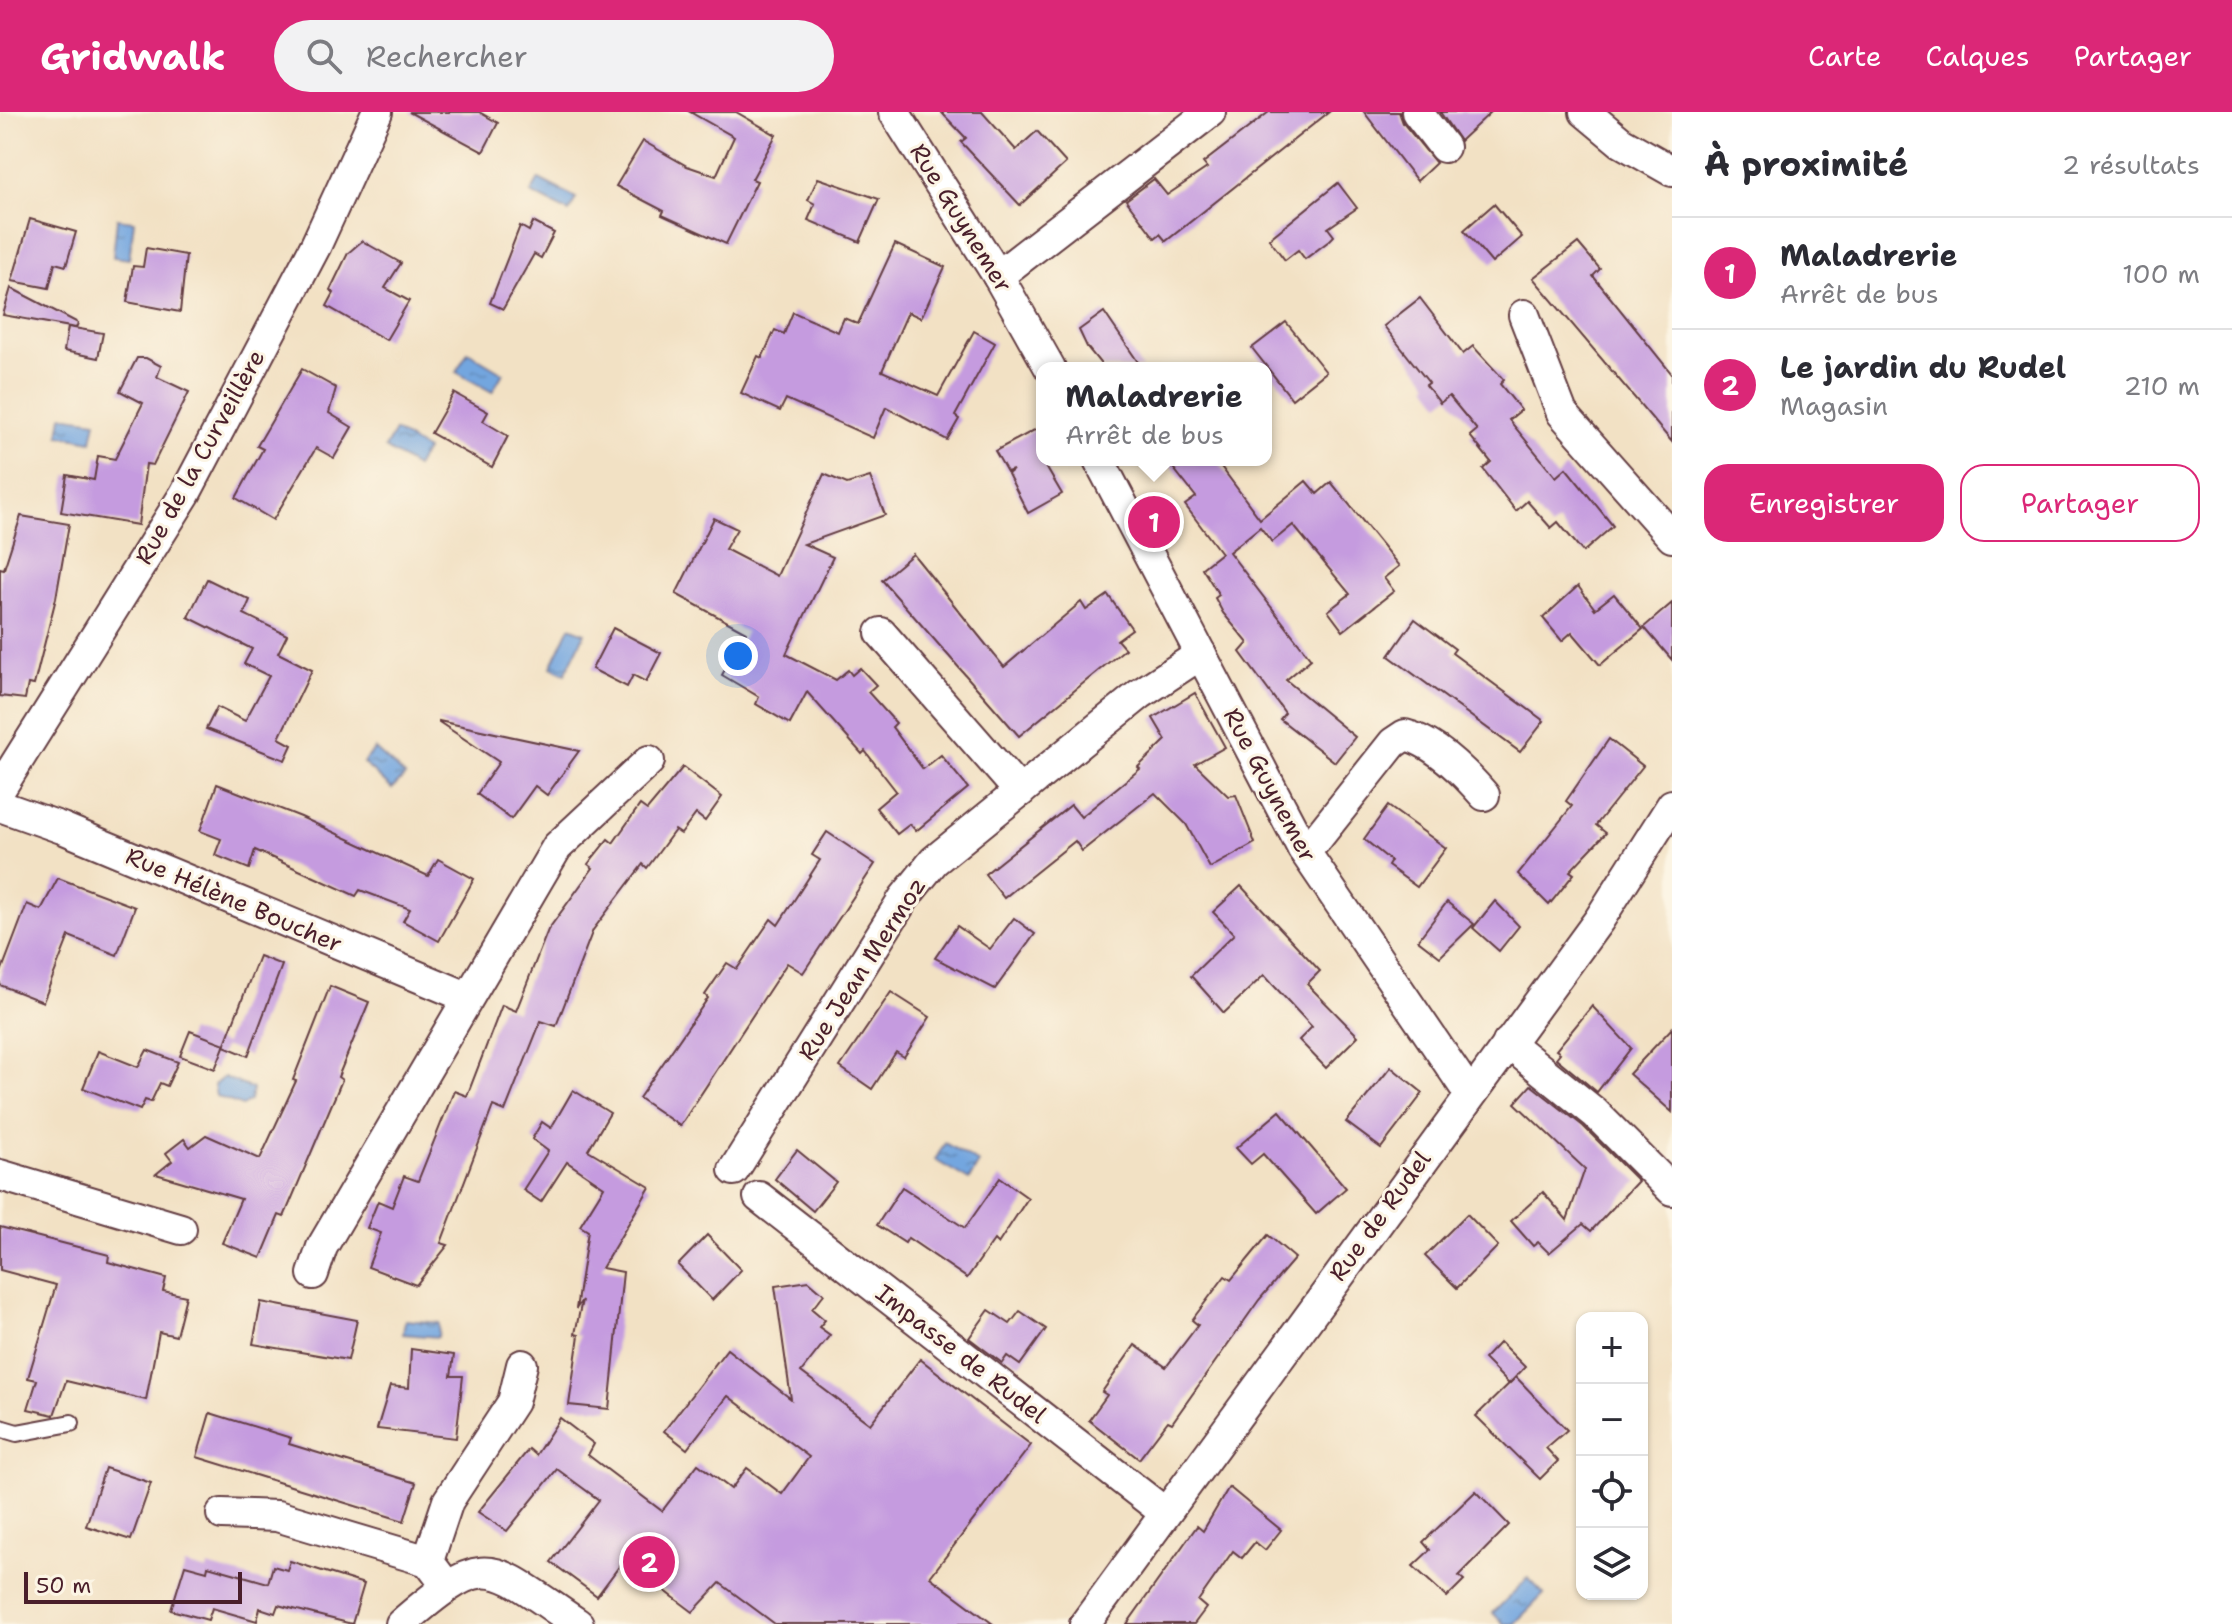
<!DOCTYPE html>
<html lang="fr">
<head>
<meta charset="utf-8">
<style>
	body { margin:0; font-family:"Shantell Sans",sans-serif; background:#f2f2f3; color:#2b2b33 }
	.controls { position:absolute; right:24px; bottom:24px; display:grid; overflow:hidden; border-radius:16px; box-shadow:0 2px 6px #0004 }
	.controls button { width:72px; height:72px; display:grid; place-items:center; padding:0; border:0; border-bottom:2px solid #e1e1e2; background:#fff; color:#2b2b33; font:40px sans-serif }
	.scale { position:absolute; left:24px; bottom:20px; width:218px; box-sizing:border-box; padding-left:8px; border:4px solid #4a1f2b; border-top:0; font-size:22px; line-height:28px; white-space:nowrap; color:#4a1f2b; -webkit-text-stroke:6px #fcf5e5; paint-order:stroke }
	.you { position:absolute; left:738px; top:544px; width:28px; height:28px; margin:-20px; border:6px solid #fff; border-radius:50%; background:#1a73e8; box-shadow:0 0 0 12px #1a73e833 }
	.badge { display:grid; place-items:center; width:52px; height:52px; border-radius:50%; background:#db2777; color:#fff; font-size:26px; font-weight:700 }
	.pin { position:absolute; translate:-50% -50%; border:4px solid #fff; box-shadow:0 2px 8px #0006 }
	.popup { position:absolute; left:1036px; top:250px; width:236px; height:104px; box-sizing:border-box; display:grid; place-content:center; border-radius:16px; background:#fff; filter:drop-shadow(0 2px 6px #0005); font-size:26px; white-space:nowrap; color:#7c7c81 }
	.popup b { font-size:30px; color:#2b2b33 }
	.popup::after { content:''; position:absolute; left:50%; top:100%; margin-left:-16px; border:16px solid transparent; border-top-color:#fff }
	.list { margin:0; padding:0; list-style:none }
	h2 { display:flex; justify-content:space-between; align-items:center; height:104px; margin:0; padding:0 32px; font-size:34px }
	h2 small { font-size:26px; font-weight:400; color:#7c7c81 }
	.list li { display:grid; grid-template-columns:52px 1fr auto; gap:24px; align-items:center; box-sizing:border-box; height:112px; padding:0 32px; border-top:2px solid #e1e1e2 }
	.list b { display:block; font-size:30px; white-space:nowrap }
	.list p { margin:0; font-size:26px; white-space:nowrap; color:#7c7c81 }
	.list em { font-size:26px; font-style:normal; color:#7c7c81 }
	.actions { display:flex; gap:16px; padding:24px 32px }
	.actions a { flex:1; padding:18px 0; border:2px solid #db2777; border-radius:24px; text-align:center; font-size:28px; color:#db2777 }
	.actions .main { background:#db2777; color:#fff }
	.icon { flex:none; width:44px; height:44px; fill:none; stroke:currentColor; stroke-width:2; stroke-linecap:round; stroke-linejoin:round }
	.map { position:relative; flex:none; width:1672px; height:1512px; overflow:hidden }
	header { display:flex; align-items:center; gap:48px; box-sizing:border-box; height:112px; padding:0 40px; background:#db2777; color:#fff }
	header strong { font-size:38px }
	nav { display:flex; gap:44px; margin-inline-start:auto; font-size:28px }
	.search { width:560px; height:72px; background:#f2f2f3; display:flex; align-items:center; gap:20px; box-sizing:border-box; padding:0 28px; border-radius:44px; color:#7c7c81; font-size:30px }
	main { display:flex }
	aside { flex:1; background:#fff }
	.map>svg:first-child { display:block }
	.water { fill:url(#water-ripples); stroke:#5e6285; stroke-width:2 }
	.building { fill:#c59bdf }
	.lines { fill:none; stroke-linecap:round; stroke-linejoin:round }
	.service-casing { stroke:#633c42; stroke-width:20 }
	.minor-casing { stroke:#633c42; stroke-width:34 }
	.service { stroke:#fff; stroke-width:16 }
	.minor { stroke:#fff; stroke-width:30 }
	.labels { text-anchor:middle; stroke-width:6; stroke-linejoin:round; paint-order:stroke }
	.street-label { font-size:24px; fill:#4a1f2b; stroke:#fcf5e5 }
</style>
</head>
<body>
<header>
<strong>Gridwalk</strong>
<div class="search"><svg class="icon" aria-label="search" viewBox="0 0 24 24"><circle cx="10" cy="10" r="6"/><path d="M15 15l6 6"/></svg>Rechercher</div>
<nav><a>Carte</a><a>Calques</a><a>Partager</a></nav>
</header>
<main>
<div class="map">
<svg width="1672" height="1512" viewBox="0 0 1672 1512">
	<defs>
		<pattern id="water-ripples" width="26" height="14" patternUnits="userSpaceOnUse" patternTransform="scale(2)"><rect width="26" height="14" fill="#73a6df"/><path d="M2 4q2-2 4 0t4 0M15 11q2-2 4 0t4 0" fill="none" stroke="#6087b5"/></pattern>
	</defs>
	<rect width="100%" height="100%" fill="#fcf5e5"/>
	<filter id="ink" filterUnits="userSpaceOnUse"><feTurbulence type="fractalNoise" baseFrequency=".0125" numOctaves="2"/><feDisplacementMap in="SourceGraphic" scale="16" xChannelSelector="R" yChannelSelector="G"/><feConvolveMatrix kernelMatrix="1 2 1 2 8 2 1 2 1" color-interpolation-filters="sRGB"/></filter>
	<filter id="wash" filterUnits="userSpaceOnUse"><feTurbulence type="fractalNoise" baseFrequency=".006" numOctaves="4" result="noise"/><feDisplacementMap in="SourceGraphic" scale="32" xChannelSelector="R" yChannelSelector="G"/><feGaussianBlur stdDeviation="1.8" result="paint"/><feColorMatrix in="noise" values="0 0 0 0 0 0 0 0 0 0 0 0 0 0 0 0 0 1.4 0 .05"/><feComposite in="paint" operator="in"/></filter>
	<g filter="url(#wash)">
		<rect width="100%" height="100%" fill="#f2e1c4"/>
		<g class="water">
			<path d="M539,67L576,86L569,100L531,81Z"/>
			<path d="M117,107L134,109L129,147L113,145Z"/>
			<path d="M468,240L503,261L492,280L456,260Z"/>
			<path d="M62,304L96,309L92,329L59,323Z"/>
			<path d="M395,319L426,338L416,355L385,336Z"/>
			<path d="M570,515L585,521L565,562L551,555Z"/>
			<path d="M375,637L405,664L392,677L363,651Z"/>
			<path d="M224,965L252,977L250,989L242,994L216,984L214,973Z"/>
			<path d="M945,1031L979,1051L969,1068L935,1048Z"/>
			<path d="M405,1208L439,1211L438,1225L403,1222Z"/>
			<path d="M1528,1466L1544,1482L1514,1512H1504L1493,1501Z"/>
		</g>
		<g id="blocks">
			<g class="building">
				<path d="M409,0H479L498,11L483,40Z"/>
				<path d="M690,0H736L776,23L752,67L757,69L726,132L662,103L664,99L616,74L643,29L687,54L716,64L734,25Z"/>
				<path d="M941,0H982L1016,38L1037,19L1066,51L1020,93L961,30L966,26Z"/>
				<path d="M1269,0H1329L1166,129L1160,122L1155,126L1126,88L1154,67L1167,83L1207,56L1203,51Z"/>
				<path d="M1364,0H1399L1403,11L1436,51L1417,69Z"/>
				<path d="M1440,0H1491L1460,29Z"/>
				<path d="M818,66L879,87L860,130L808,108L815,92L808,88Z"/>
				<path d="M1338,71L1357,96L1328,116L1334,124L1329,129L1305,147L1298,138L1285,148L1269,127Z"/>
				<path d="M1494,92L1522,125L1492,151L1464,118Z"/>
				<path d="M30,107L76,120L66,154L55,151L49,176L12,169Z"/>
				<path d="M533,110L554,121L541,146L534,142L503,197L490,191L520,114L529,119Z"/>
				<path d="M362,129L401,151L385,176L409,189L386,228L327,194L334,181L330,178L348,141Z"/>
				<path d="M1578,131L1600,157L1593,164L1672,262V330L1533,166Z"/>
				<path d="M895,132L945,155L921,206L908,200L882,259L938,284L974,219L995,231L955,304L959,307L947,328L886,295L873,326L786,287L780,299L741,281L758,244L762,246L775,218L784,222L793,200L838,220L844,206L858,212Z"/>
				<path d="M146,136L186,143L180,200L127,190L133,154L143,155Z"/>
				<path d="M11,176L78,211L76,216L3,203Z"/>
				<path d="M1420,186L1463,242L1473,234L1504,268L1500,272L1521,298L1509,308L1556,365L1566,356L1613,414L1583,440L1558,410L1551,416L1527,389L1516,399L1483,357L1491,350L1470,324L1477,318L1449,284L1440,291L1426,273L1429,271L1384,214Z"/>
				<path d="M1104,200L1142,256H1104L1087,235L1079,218Z"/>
				<path d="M1286,210L1326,260L1292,287L1252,236Z"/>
				<path d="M68,215L103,221L98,246L64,239Z"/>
				<path d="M137,246H146L161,254L157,265L189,280L153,353L146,352L138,413L61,400L67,363L94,368L98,344L115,347L143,291L120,279Z"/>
				<path d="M302,257L336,276L329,301L352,315L334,346L316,336L273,408L236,386L263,337L257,334Z"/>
				<path d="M454,281L488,300L483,309L508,324L492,355L431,321Z"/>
				<path d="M1042,314V348L1062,382L1028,401L1008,362L1013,358L1007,360L995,339Z"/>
				<path d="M1167,348H1216L1260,407L1306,369L1317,382L1331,370L1399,454L1384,466L1394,479L1343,519L1328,499L1350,482L1293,413L1272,430L1260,415L1229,440L1311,547L1286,568L1355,625L1335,650L1280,607L1285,601L1240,540L1248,531L1223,501L1215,486L1219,483L1202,456L1221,441L1185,393L1196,385Z"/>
				<path d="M824,362L847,372L870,365L885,403L804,432L833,445L786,542L836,568L848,558L852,563L860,556L876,573L868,580L896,611L892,615L923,657L941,643L968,676L916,719L910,712L897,722L876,696L896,679L865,639L862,642L807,580L790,612L756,592L759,585L722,563L746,520L676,482L714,406L737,417L725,437L777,464Z"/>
				<path d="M21,404L69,412L56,486L34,573L28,572L25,587L0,584V456L4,457Z"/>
				<path d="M913,442L1004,555L1081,490L1086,498L1108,483L1132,517L1117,528L1125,537L1019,624L882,468Z"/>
				<path d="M207,467L250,488L244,502L287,523L278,541L312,558L279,626L292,633L285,648L206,617L217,595L245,609L269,564L244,552L252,537L188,505Z"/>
				<path d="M1578,474L1595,497L1614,482L1643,517L1600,553L1572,520L1562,529L1543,506Z"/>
				<path d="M1672,491V548L1644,515Z"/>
				<path d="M1415,507L1455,537L1452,541L1544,609L1520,640L1389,544Z"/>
				<path d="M613,516L661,541L646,570L633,563L627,575L592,557Z"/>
				<path d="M1195,581L1225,635L1195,652L1228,684L1236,683L1255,731L1210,756L1186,712L1155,681L1082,739L1075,729L1004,786L985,762L1071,693L1081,705L1140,657L1138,655L1166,628L1153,606Z"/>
				<path d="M439,610V609L579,639L547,683L535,674L511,707L477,682L499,650Z"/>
				<path d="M1609,627L1643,654L1596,713L1606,721L1570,759L1574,762L1549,793L1518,762L1572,694L1566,689Z"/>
				<path d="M683,655L722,685L705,709L696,702L681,722L675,718L647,756L643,752L593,818L556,914L541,909L505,999L493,994L441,1131L448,1133L416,1173L368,1155L381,1121L367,1116L378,1089L392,1095L404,1064L418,1069L454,979L467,984L502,893L516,899L548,818L593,756L588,752L608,727L613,731L640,693L647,698Z"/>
				<path d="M217,672L301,705L428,764L438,747L474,767L439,829L403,809L410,797L360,778L356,784L255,738L249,757L215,743L221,727L200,719Z"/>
				<path d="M1388,694L1446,736L1417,775L1388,754L1391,749L1364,727Z"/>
				<path d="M827,720L875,752L803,861L787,851L680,1014L639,986L708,886L705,883L727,851L737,857L771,807L778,813L820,748L812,743Z"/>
				<path d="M58,766L135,795L117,843L69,824L43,890L0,873V863L27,792L41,798Z"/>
				<path d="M1241,774L1320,859L1307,872L1358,924L1326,956L1299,928L1312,915L1264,863L1224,901L1191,864L1234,822L1213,800Z"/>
				<path d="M1495,789L1519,814L1499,839L1473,816Z"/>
				<path d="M1447,790L1474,812L1440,845L1418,828Z"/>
				<path d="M1014,806L1035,822L995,877L935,846L957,814L990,837Z"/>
				<path d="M259,844L282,853L248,944L224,934Z"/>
				<path d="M330,874L369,890L338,965L342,968L284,1105L279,1103L261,1146L222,1131L241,1087L156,1062L172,1049L166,1041L184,1027L190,1035L206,1023L260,1047L296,969L293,968Z"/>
				<path d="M891,880L930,905L904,945L896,940L872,977L840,955Z"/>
				<path d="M1592,894L1631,936L1597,980L1556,946L1560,941L1556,938Z"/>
				<path d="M1672,916V1000L1629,962Z"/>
				<path d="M190,919L225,932L215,957L180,944Z"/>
				<path d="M147,938L178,950L167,974L160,971L151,990L145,988L140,998L83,976L98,939L138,955Z"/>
				<path d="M1391,955L1423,981L1381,1036L1346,1010Z"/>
				<path d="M1531,973L1583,1014L1638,1069L1591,1119L1583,1112L1549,1141L1538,1130L1533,1134L1511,1109L1543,1080L1567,1108L1585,1057L1515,991Z"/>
				<path d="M573,978L610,1001L588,1038L650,1075L602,1156L623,1160L609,1297L569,1293L579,1223L575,1222L582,1188L576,1197L588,1119L580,1114L604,1075L567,1050L541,1090L523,1078L548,1039L532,1027L542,1010L551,1016Z"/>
				<path d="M1280,999L1346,1076L1316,1102L1263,1042L1251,1052L1236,1036Z"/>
				<path d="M797,1038L836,1070L813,1099L775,1067Z"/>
				<path d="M1000,1066L1028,1086L998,1132L994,1128L967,1166L908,1126L905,1131L877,1113L902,1075L965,1116Z"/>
				<path d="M1467,1102L1498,1134L1457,1176L1425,1144Z"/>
				<path d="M0,1115L109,1143L108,1150L166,1166L163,1179L186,1184L176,1224L159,1220L146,1288L66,1269L54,1303L28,1297L37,1268L28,1266L56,1173L0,1158Z"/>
				<path d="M707,1123L741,1158L712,1188L678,1153Z"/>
				<path d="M1268,1123L1295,1146L1259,1188L1172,1311L1168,1309L1139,1347L1089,1308L1107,1283L1102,1280L1135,1233L1166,1255L1198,1213L1192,1208L1225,1164L1231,1168Z"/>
				<path d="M809,1169L824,1182L812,1197L825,1208L819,1215L830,1223L801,1260L870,1312L920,1247L1031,1333L930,1465L993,1512H775L720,1471L693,1500L624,1448L597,1484L551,1450L599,1388L557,1357L507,1419L478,1400L529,1337L536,1343L560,1306L594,1332L588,1343L662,1399L698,1352L731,1377L747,1356L782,1382L809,1345L728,1284L687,1337L664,1319L727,1237L791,1287L775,1174Z"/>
				<path d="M261,1190L357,1208L348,1248L253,1232Z"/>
				<path d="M989,1198L1010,1212L1020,1199L1046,1217L1020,1253L1007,1244L1002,1251L969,1226Z"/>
				<path d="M1500,1230L1525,1255L1509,1272L1484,1247Z"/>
				<path d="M411,1237L454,1243L451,1264H463L456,1326L377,1317L390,1274L409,1276Z"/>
				<path d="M1516,1265L1567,1318L1546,1336L1558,1349L1540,1367L1476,1304Z"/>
				<path d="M210,1301L291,1326L289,1332L416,1371L404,1409L197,1345Z"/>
				<path d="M105,1356L151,1371L131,1428L86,1414Z"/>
				<path d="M1229,1375L1281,1418L1265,1438L1255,1430L1242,1446L1233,1439L1198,1489L1206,1496L1194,1512H1127L1197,1414L1203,1419Z"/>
				<path d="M1476,1379L1509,1413L1459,1464L1464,1468L1447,1485L1413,1454L1430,1438L1423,1430Z"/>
				<path d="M290,1449L364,1472L352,1512L278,1493L275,1501L260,1496L257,1509L212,1496L208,1508L171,1498L185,1453L207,1459L208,1454L268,1471L273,1454L287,1458Z"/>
			</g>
		</g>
	</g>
	<g filter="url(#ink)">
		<use href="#blocks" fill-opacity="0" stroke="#633c42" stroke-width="2"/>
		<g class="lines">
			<defs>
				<path id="service" d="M0,1316L17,1321L71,1311"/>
				<g id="minor">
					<path d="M894,0L998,164L1050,256"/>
					<path d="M1417,0L1444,35"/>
					<path d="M1585,0L1621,30L1672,59"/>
					<path d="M998,164L1210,0"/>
					<path d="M1524,203L1562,301L1672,425"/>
					<path d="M1099,348L1303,737L1469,981"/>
					<path d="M881,521L1020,680"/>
					<path d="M0,677L185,382L316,133L377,0"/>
					<path d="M0,694L62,716L467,885"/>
					<path d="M1303,737L1316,728L1393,631L1405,623C1434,630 1465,661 1484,683"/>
					<path d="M1508,931L1595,1001L1672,1078"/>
					<path d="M734,1058L904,786L934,749L1140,582L1201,542"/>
					<path d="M0,1063L181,1117"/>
					<path d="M759,1085L1164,1400"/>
					<path d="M313,1162L322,1135L557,735L649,649"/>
					<path d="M222,1402L277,1404L428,1449"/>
					<path d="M446,1473L428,1449L448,1389L513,1290L522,1253"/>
					<path d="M401,1512C489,1436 487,1451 578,1512"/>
					<path d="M1085,1512L1599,808L1672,693"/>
				</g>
			</defs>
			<use href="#service" class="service-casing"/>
			<use href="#minor" class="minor-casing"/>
			<use href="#service" class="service"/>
			<use href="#minor" class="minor"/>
		</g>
	</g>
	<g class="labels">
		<g class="street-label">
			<text transform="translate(961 106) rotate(58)" y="8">Rue Guynemer</text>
			<text transform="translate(200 345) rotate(-61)" y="8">Rue de la Curveillère</text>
			<text transform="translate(1270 673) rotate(62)" y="8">Rue Guynemer</text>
			<text transform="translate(234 788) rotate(23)" y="8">Rue Hélène Boucher</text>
			<text transform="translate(862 857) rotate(-57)" y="8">Rue Jean Mermoz</text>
			<text transform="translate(1380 1104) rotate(-54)" y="8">Rue de Rudel</text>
			<text transform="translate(961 1242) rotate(38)" y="8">Impasse de Rudel</text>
		</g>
	</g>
</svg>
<div class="controls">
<button>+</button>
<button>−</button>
<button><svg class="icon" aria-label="locate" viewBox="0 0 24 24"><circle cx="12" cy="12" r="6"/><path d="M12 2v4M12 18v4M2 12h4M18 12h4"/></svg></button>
<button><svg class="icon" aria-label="layers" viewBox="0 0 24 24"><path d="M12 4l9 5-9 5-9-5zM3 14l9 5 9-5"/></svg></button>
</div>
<div class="scale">50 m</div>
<div class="you"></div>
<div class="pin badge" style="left:1154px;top:410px">1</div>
<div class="popup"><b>Maladrerie</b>Arrêt de bus</div>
<div class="pin badge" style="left:649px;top:1450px">2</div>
</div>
<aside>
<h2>À proximité<small>2 résultats</small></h2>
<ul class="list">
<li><span class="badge">1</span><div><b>Maladrerie</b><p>Arrêt de bus</p></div><em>100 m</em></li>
<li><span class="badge">2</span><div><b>Le jardin du Rudel</b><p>Magasin</p></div><em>210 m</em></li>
</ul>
<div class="actions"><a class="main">Enregistrer</a><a>Partager</a></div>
</aside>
</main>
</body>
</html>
